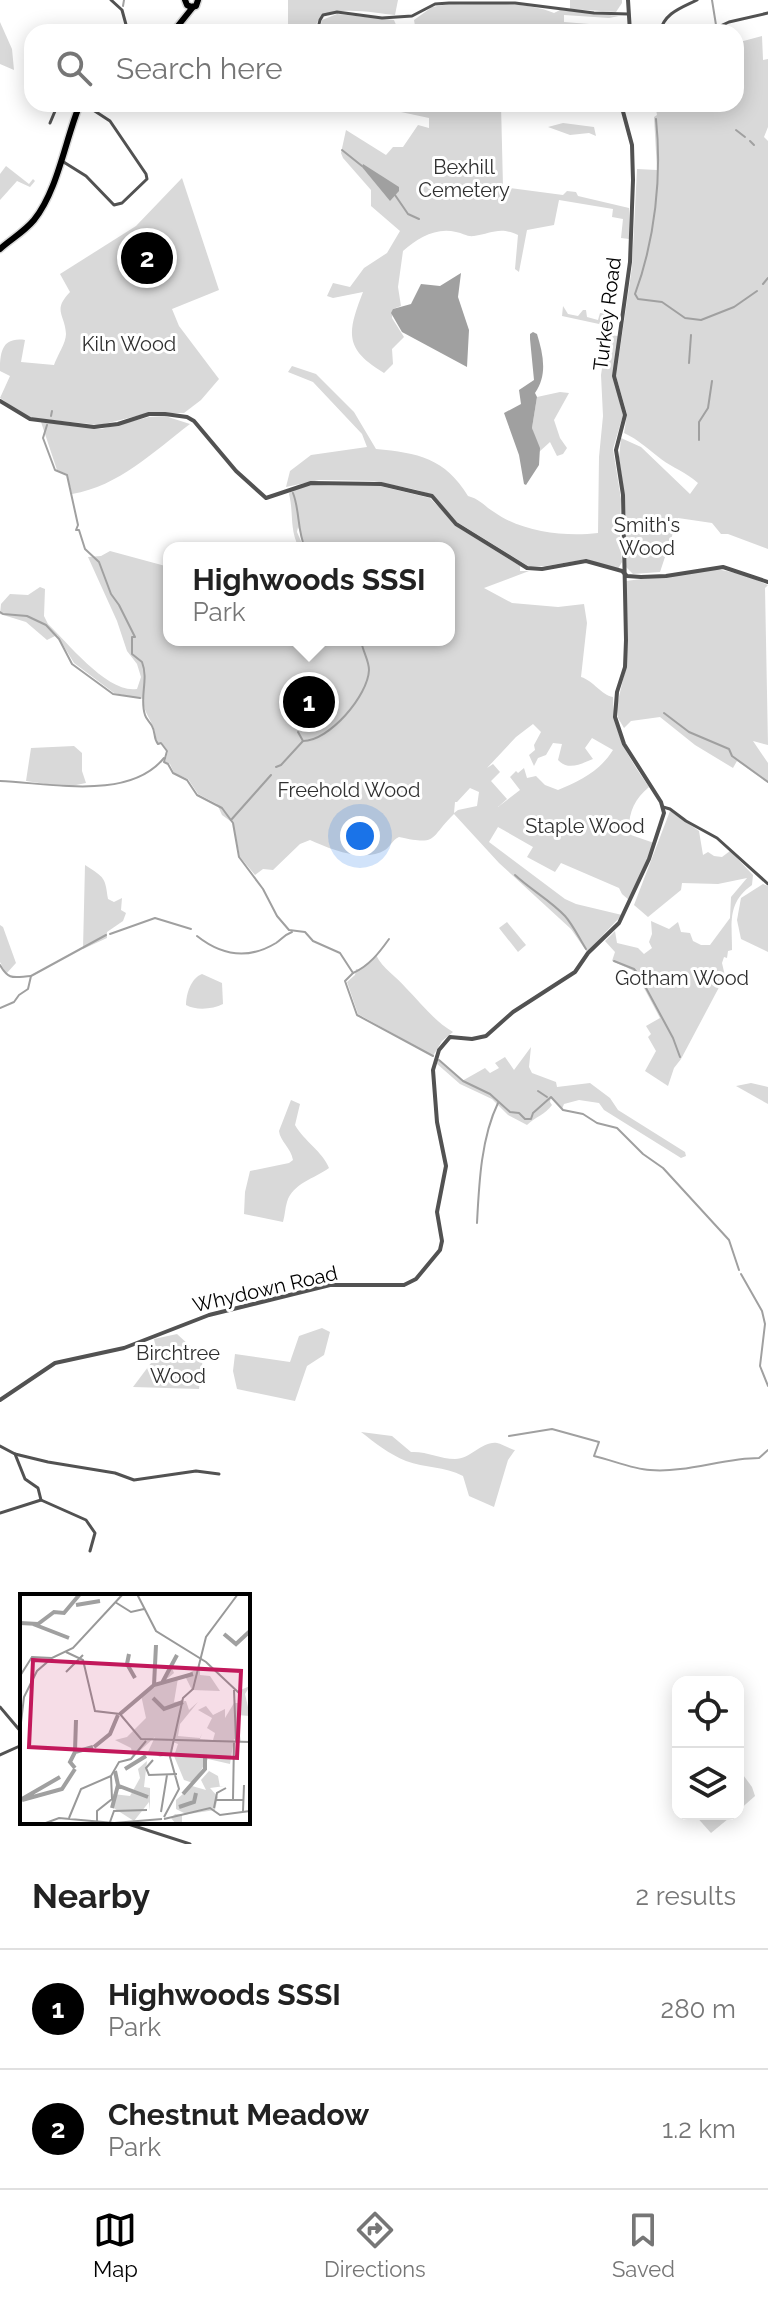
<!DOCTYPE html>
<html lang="en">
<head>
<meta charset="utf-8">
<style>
	body { margin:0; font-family:Raleway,sans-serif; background:#f6f6f6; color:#222 }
	.controls { position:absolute; right:24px; bottom:24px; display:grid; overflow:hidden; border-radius:16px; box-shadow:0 4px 20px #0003 }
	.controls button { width:72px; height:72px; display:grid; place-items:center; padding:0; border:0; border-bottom:2px solid #e0e0e0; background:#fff; color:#222; font:40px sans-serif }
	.you { position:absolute; left:360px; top:836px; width:28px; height:28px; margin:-20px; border:6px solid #fff; border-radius:50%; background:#1a73e8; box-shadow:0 0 0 12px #1a73e833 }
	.badge { display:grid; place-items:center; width:52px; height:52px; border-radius:50%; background:#000; color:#fff; font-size:26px; font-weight:700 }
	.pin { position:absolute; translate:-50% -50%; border:4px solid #fff; box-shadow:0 2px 8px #0006 }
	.popup { position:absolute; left:163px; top:542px; width:292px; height:104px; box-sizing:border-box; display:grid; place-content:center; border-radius:16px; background:#fff; filter:drop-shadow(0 2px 6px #0005); font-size:26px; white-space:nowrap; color:#767676 }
	.popup b { font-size:30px; color:#222 }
	.popup::after { content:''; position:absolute; left:50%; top:100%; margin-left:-16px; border:16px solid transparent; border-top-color:#fff }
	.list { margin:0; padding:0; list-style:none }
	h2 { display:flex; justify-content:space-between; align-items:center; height:104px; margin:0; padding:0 32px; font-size:34px }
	h2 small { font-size:26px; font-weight:400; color:#767676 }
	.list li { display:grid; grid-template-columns:52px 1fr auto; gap:24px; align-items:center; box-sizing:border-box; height:120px; padding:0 32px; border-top:2px solid #e0e0e0 }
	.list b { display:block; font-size:30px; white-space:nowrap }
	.list p { margin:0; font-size:26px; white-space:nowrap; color:#767676 }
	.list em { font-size:26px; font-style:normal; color:#767676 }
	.icon { flex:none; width:44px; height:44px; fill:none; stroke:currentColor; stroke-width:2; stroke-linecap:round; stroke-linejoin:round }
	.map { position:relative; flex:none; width:768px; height:1844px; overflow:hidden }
	.search { position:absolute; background:#fff; box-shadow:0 4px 20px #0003; left:24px; right:24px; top:24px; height:88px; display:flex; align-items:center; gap:20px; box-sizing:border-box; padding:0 28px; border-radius:24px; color:#767676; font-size:30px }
	.sheet { height:344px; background:#fff }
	nav { display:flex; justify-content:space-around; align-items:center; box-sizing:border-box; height:112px; border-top:2px solid #e0e0e0; background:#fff; font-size:22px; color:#767676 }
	nav a { display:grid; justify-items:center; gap:4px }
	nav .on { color:#000 }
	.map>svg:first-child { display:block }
	.green { fill:#d9d9d9; fill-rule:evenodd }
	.water { fill:#a0a0a0 }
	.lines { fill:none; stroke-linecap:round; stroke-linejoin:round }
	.stream { stroke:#a0a0a0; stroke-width:2 }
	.primary-casing { stroke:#dbdbdb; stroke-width:9 }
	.minor { stroke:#525252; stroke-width:3 }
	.tertiary { stroke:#525252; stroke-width:4 }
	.primary { stroke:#000; stroke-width:6 }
	.labels { text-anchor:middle; stroke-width:6; stroke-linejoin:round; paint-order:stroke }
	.park-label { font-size:20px; fill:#303030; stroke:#fff }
	.street-label { font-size:20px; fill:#000; stroke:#fff }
	.inset-river { fill:none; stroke:#a0a0a0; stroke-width:4 }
	.inset-road { fill:none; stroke:#999; stroke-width:2 }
	.view { fill:#c2185b; fill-opacity:0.15; stroke:#c2185b; stroke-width:4 }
	.inset-edge { fill:none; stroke:#000; stroke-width:4 }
</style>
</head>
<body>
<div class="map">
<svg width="768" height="1844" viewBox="0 0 768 1844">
	<rect width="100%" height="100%" fill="#fff"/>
	<g class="green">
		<path d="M288,0H398L395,15C372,13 315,0 315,32H288Z"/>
		<path d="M570,0H622V3L616,12L570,9Z"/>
		<path d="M449,4C483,5 524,0 554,13L560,10L619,16L609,18L564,15V22L602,25V32H416L414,20L432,7Z"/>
		<path d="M337,14L394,20L399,32H319L322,20Z"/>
		<path d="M0,22L12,49L14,70L0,64Z"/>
		<path d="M762,36L763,60L768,59V127L764,137L768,141V549L728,534H721L712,523L678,518L660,572L633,574L626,567L625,499L619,458L621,438L641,447L690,494L698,483C686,472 673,468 661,459C648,449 639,440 624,433L627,414L616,376L632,267L637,169L657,170L654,117L657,115L655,104H736V43Z"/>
		<path d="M374,104H501L503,187L563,195L567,191L576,192L578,196L629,208V239L621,238L623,219L612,217L613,209L559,200L554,225L527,230L519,272L515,269L518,235C499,226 491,234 474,236C467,237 463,233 456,232C436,227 418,238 403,251L398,287L401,306L393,309L392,318L404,337L392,349L393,364L384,373C344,349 347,333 363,292L333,298L327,296L333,283L350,287L364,268L387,253L400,231L371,206V190L343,158L341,153L346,130L386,155L393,147H403L418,125L429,128V118L373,106Z"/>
		<path d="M563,123L594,127L596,136L589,133L570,135L548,127Z"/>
		<path d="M6,166L29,184L33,179L35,181L30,187L17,181L0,200V174Z"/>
		<path d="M182,178L219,290L172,309L179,326L219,379L201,400L184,413H149L100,425L32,418L21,413L0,398L10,376L0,371C0,352 2,337 25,340L21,362L54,365C57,356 66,343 66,334C65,314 52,311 70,292L60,274L136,226Z"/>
		<path d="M563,306L568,314L578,316L583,310H586L587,317L598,320L600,313L607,314V332L599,324L562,316Z"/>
		<path d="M607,335L619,336L613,376L623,415L613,449L621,499L620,538L622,562L618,569H613L587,559L546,566H528L457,522L433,495L417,490L374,481L319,480L286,487L290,471L311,455L367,447L362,434L313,382L288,372L292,366L316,374L354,412L376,449C418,453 445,458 468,496C480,499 484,506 494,512C522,532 565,537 598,533L599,457L603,416L601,375Z"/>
		<path d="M560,392L569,393L554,420L560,438L567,448L563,454L557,456L550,442L539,452L532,428L537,397Z"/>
		<path d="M165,416L190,424C153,452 119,486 72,494L67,474L57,470L41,422L101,429L149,417Z"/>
		<path d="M311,485L380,486L430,498L459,528L520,566V571H529L484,588L512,603L558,607L584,604L587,623L581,677C594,681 601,695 613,697C613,735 629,758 649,787C635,799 629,811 629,829L632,831L631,835L654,843L630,901L622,894L619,888L561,863L555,872L527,857L533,847L498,827L489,842L565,899L576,904L622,915L587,952L571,929L499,863L454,814C429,838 439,846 399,837C392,840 391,846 385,850C364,863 330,849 310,840L300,844L273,870L263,869L255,875L240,857L233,823L222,815L217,804L198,794L188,779L174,773L170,764L165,762L168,751L161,742L158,744C154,737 156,731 152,724C147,714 144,711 143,699L114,693L74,663L57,635L47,640L26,622L0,614L1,604L10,594L28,595L40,587L45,589L44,616L48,624C68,643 108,694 137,689L141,677L137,664L127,651L117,621L88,557L101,556L110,551L169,567V640H449V548H306L298,527L297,532L304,548H299C289,528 294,514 289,494L291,490ZM533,724L541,732L534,745L535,750L529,755L534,766L538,758L546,755L553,743L562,744L558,760C568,771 581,764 593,759L585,748L592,738L613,750C600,771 580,781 558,790L545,785L536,776L527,778L524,768L518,773L516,771L510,777L520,790L498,807L507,799L491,781L500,772L493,764L487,768L516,737ZM470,788L479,792L477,806L458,810L454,813L455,802H457Z"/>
		<path d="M717,569L745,575L768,585L765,588L768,745L753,741L768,763V783L737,761L733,768L695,745L660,717L631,721L624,728L618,718L617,705L627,663L626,581Z"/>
		<path d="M74,746L82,753V771L86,783L66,787L26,781L31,748Z"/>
		<path d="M670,811L699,831L703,855L708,852L714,856L722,857L730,851L753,875L752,885C727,903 732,922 732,950L728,951L727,958L724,957L722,963L725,976L681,1059L674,1068L668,1086L645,1071L656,1051L648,1037L651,1034L646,1026L660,1018L637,975L632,970L612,961L615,952L605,941L615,931L617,943L638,948L644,954L652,948L649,942L652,934L651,921L669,929L678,922L681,932L690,933L693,941L701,945H710L730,918L731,897L747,878L718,884L682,883L681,890L648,917L634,905Z"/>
		<path d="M85,865C105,878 105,877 108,899L114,902L122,898L121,910L126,913L123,921L107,932V938L83,949Z"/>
		<path d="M763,884L768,886V952L741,939L737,920L741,898Z"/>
		<path d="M507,922L526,945L518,952L499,928Z"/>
		<path d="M0,925L3,927L16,963L6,974L0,962Z"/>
		<path d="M376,955C383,969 396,976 406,988C422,1004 433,1020 453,1032L442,1041L433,1056L358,1014L347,982L355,975L356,969H361Z"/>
		<path d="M202,974L222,983L223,1004C213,1009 197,1011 186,1005C186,994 191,978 202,974Z"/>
		<path d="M531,1047L529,1067L532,1073L556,1082L557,1087L590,1083L610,1098L618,1110L685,1152L686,1156L681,1158L604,1110L599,1103L579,1100L564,1104L562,1109L551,1097L550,1102L552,1105C546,1114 535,1117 527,1125L508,1115L492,1099L460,1084L436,1063L437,1060L441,1062L462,1081L485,1068L490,1073L499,1068L495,1063L505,1057L514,1070Z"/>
		<path d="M751,1083L768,1087V1104L736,1086Z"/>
		<path d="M291,1100L300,1104L295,1125C304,1141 323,1152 329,1168C314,1179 293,1183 287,1202C285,1208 285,1215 283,1222L244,1214L245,1192L250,1171L289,1163L293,1160C291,1148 280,1141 279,1131Z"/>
		<path d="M322,1328L330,1332L324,1355L307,1366L295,1401L237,1389L233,1371L235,1354L290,1362L299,1336Z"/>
		<path d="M177,1334L203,1358L199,1389L133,1387L157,1355L154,1339Z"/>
		<path d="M361,1432L392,1436L411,1452C426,1451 440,1459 455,1459C471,1459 482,1441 497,1443C502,1444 510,1449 515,1450L508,1460L494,1507L469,1496L463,1476C444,1466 425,1468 406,1461C389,1454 375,1443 361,1432Z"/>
		<path d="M738,1768L752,1787L755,1796L738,1811Z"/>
		<path d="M694,1814H734L711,1833Z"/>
	</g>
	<g class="water">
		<path d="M363,164L399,187V191L390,201L362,167Z"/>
		<path d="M461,273L458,297L469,330L467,367L402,332L391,313L393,309L411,304L421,284L440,286Z"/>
		<path d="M533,332L537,334C543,354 548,374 535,393L537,397L532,428L540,448L539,465L526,485L524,484L519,455L504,413L521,404L519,390L534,380L530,339V334Z"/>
	</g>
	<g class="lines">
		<g class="stream">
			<path d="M712,0L716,25"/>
			<path d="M123,6L124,0"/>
			<path d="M656,119C662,176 655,240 635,294L638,299L662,302L685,318L701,320L734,307L757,291"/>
			<path d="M736,130L745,137"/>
			<path d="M750,141L754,145"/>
			<path d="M342,150L362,166"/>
			<path d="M395,195L408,214L419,219"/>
			<path d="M763,284L768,278"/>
			<path d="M689,363L691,335"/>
			<path d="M51,416L52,411"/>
			<path d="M47,425L43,438L55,470L67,475L78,525L76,530H79L85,549L99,562L111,594L119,605L135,637H132V654L142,662C149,680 139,697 145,715C146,719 150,722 152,726C156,733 153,738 158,744L161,743L167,751L164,762L168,764L173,773L187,780L197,795L222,808L233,823L239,857L263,889L277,916L289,930L305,932L313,941L340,953L353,973L345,981L357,1015L433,1056"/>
			<path d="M699,440V422L708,408L712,381"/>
			<path d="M293,493C300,511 297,530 305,548"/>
			<path d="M0,612L3,614L27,616L46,625L59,639L72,664L113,694L140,698"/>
			<path d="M664,713L689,732L729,749L732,756L768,782"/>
			<path d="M298,732L303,741"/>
			<path d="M276,767L281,765L303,741C329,741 368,696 369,670C369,660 362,650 361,640"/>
			<path d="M0,781C51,783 129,801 164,758"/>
			<path d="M231,820L271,775"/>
			<path d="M515,875C531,890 550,900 565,916C573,925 579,938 586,949"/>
			<path d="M110,934L155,918L191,929"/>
			<path d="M197,936C221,955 248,960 276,943C282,939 284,935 292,932"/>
			<path d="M614,961L634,969L639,975L673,1038L680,1057"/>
			<path d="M0,965C9,981 14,977 31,976"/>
			<path d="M353,973C369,966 379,953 389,939"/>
			<path d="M0,1008L14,1002L19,995L28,989L31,976L106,935"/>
			<path d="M439,1060L463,1081L490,1094L510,1112L519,1113L525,1119H531L533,1113L551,1097L563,1110L583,1114L597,1123L617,1128L643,1154L663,1168L729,1240L739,1270"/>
			<path d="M538,1091L547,1097"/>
			<path d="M477,1223C479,1184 481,1138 498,1103"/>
			<path d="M741,1274L762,1311L765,1324L760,1366L768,1386"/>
			<path d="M509,1436L552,1429L599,1442L594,1456C612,1460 632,1469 650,1470C687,1473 723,1458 759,1458L768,1450"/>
		</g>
		<defs>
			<g id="primary">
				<path d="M185,0L187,5L191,7L196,6L198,0"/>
				<path d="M173,32L193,7"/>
				<path d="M0,249C11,239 24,232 34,220C58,190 65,140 80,104"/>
			</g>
		</defs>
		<use href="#primary" class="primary-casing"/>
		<g class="minor">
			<path d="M111,0L122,10L128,32"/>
			<path d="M317,32L320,20L323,15L337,12L382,18L412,16L435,4L449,3H515L594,13L628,14"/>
			<path d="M660,32C664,13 681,8 697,0"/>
			<path d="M707,32L729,22L768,13"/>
			<path d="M50,123L58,104"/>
			<path d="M62,161L86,176L114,205L122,203L147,179L146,174L110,121L84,104"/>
			<path d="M663,807L670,809L686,821L717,838L768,884"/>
			<path d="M0,1446L15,1454L25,1479L38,1488L41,1500"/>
			<path d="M15,1454L48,1462L115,1473L134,1480L196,1471L219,1474"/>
			<path d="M0,1513L41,1500L86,1520L95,1533L90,1551"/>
			<path d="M0,1707L22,1733"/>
			<path d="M0,1755L22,1745"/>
			<path d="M122,1822L190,1844"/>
		</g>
		<g class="tertiary">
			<path d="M628,0L630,32"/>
			<path d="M0,401L30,419L94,427L118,424L149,414H165L187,417L194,421L236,471L266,498L311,483L381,484L432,496L456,524L527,568L542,569L586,561L622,571L627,576L641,577L666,576L723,567L768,582"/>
			<path d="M0,1400L55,1363L124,1348L209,1315L330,1285H404L416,1279L440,1250L442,1241L437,1212L446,1166L437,1122L433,1070L439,1050L450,1037L472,1039L486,1036L513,1012L575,972L588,953L619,923L649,859L664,813L661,802L624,744L615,717L617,692L625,667L626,640L623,495L616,450L625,415L614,376L630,262L633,180L632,145L621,104"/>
		</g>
		<use href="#primary" class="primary"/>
	</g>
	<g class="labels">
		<g class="park-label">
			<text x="464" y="174">Bexhill<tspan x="464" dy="23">Cemetery</tspan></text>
			<text x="129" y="351">Kiln Wood</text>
			<text x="647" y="532">Smith's<tspan x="647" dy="23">Wood</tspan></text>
			<text x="349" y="797">Freehold Wood</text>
			<text x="585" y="833">Staple Wood</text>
			<text x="682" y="985">Gotham Wood</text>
			<text x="178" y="1360">Birchtree<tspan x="178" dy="23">Wood</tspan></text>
		</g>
		<g class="street-label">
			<text transform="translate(607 314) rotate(-83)" y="7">Turkey Road</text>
			<text transform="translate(265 1289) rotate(-13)" y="7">Whydown Road</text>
		</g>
	</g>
	<g transform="translate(20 1594)">
		<rect width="230" height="230" fill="#fff"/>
		<path d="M180,72V81L190,82L200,97L172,96L165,82ZM152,74L154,79L143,88L158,84L154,108L166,107L169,116L178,108L160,130L158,142L180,144L182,139L180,145L193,146L195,139L187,134L192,124L178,116L186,112L193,121L205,115V124L214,109H221L218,97L230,92L225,100L230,122L217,121L221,148L214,145L210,170L188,165L173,189L164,186L154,162L158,150L153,148L150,160L140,163L132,158L126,162L135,143L113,163L111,154L95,146L107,143L126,124L121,101L142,89ZM127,167L124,193L130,194V217L129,208L114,227L92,213V205L93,200L110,202L120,184L118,175ZM189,177L198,182L200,193L205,192L190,194L198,203L195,216L162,221V230H156L151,224L155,220H166L156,215V206L172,192L186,196L181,186Z" fill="#d9d9d9"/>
		<path class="inset-river" d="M56,11L80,7M0,29L18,30L34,18L44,19L60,0M13,30L49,44M204,40L216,50L230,37M109,60L107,70L115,84M142,89L157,61M134,91L136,51M133,104L144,115L163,108M100,120L134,91L173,80M74,153L90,140L98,121M55,157L56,126M55,174L50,168L55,158L73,153M105,175L126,162M99,192L128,203M163,200L185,175V161M2,205L40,183M2,206L42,195L55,175M159,213L174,208L176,199M92,214L98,191L95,177"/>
		<path class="inset-road" d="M117,0L136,37L186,68L219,99M95,8L111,18L124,15M46,58L63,66L75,117L100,120L121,145L230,148M46,78L63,61M0,82L12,63L32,64L53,54L103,0M214,96L216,147M0,137L4,103L17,77L32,64M133,166L126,174L129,181L157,180M213,205L214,148M196,206H223M194,214L197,199L206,194M223,217L224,191M141,218L147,181M144,223L159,195L150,163L163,104L173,95L186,43L218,0M49,224L61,195L91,182M144,225L190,214L200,221L230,217M77,228V217L92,205L91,182L99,168L111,165L126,147M90,228L94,217L127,216M23,230L39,224L94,229L142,225"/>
		<path class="view" d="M13,66L221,77L217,164L9,153Z"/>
		<rect width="230" height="230" class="inset-edge"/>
	</g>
</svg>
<div class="controls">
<button><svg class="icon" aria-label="locate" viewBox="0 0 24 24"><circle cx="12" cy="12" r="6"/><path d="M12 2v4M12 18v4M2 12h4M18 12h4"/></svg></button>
<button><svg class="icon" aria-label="layers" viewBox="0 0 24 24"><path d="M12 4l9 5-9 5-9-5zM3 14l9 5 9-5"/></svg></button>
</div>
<div class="you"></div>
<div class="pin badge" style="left:309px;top:702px">1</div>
<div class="popup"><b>Highwoods SSSI</b>Park</div>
<div class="pin badge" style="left:147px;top:258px">2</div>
<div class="search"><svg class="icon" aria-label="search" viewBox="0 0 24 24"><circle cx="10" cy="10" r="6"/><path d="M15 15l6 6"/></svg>Search here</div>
</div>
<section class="sheet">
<h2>Nearby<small>2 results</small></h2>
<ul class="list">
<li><span class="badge">1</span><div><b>Highwoods SSSI</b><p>Park</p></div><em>280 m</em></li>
<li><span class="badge">2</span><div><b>Chestnut Meadow</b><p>Park</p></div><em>1.2 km</em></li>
</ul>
</section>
<nav>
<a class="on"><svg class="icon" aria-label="map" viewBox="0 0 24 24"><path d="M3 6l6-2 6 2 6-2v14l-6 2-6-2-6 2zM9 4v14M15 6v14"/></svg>Map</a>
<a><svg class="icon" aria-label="directions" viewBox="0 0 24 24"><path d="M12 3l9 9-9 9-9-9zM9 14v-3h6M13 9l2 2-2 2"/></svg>Directions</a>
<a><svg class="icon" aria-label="saved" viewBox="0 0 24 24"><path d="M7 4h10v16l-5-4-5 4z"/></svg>Saved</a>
</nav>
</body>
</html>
